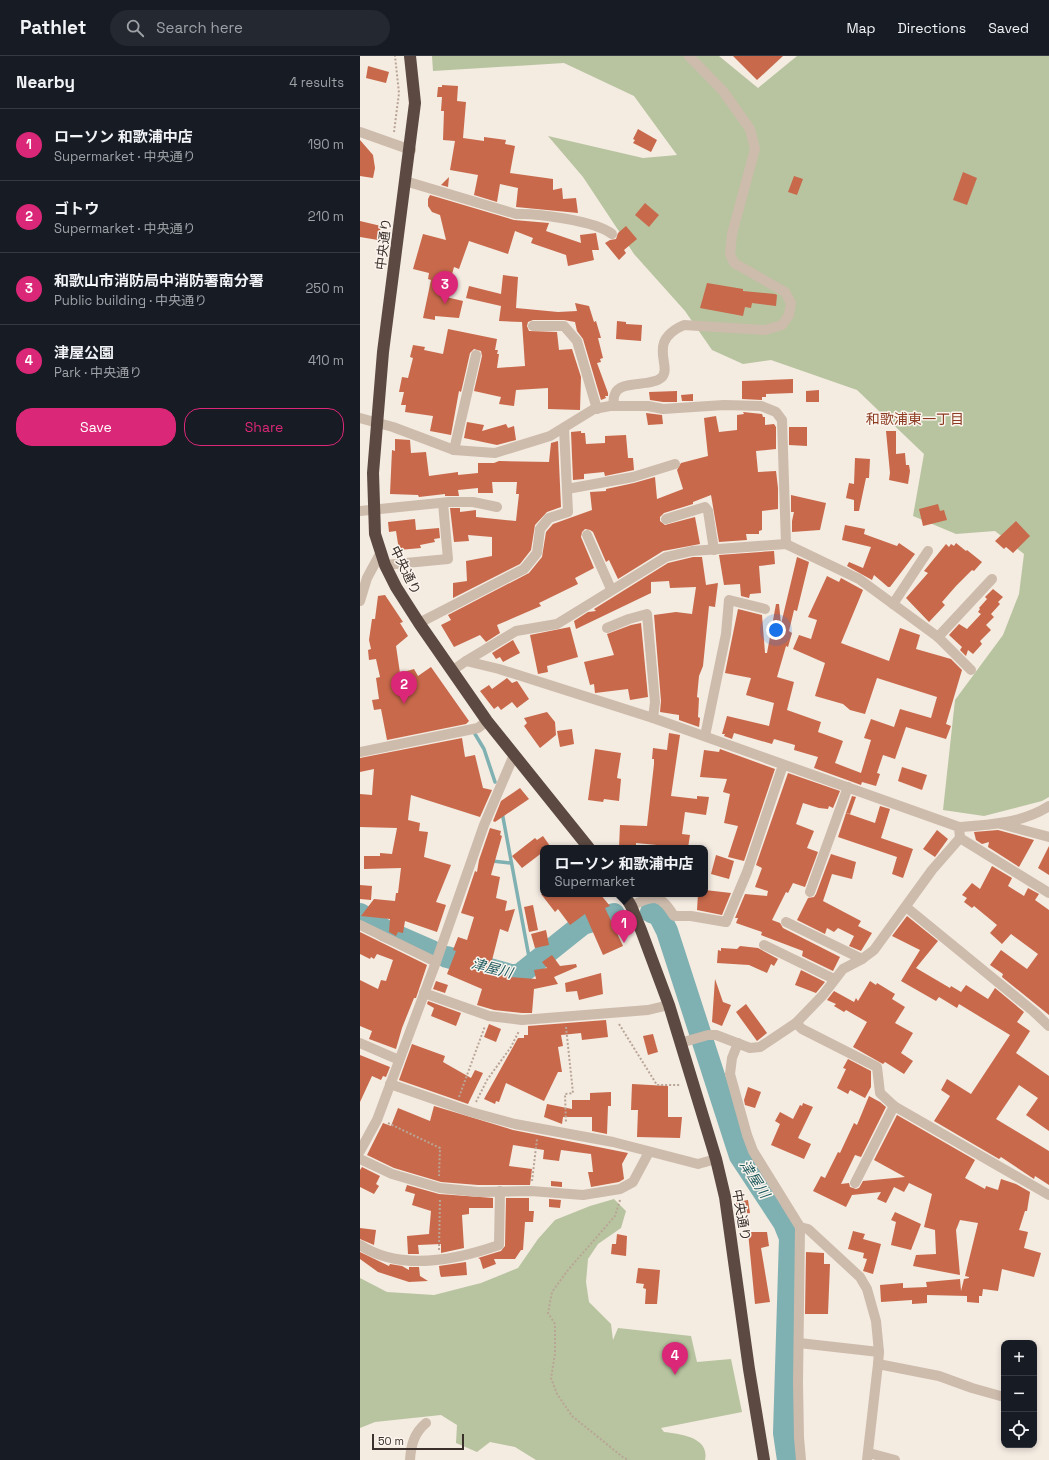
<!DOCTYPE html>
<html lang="en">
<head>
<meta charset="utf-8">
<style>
	body { margin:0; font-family:"Space Grotesk","Noto Sans JP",sans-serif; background:#242831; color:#f1f3f6 }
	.controls { position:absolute; right:12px; bottom:12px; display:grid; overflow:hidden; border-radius:8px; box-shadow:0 2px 6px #0003 }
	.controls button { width:36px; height:36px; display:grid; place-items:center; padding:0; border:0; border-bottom:1px solid #363941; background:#171b24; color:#f1f3f6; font:20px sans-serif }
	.scale { position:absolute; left:12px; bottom:10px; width:92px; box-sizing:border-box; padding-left:4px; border:2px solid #3b302b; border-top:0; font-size:11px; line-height:14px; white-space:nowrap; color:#3b302b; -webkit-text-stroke:3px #fbf5ee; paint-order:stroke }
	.you { position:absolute; left:416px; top:574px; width:14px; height:14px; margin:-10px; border:3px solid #fff; border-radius:50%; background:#1a73e8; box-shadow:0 0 0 6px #1a73e833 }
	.badge { display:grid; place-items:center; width:26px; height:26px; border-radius:50%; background:#db2777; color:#fff; font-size:13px; font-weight:700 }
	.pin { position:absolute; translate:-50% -33px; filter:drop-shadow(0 1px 2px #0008) }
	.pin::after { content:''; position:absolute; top:21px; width:14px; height:12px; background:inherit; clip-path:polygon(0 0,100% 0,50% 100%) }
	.popup { position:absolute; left:180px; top:789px; width:168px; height:52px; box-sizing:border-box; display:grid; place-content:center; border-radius:8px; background:#171b24; filter:drop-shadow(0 1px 3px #0005); font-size:13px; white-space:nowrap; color:#9ea1a6 }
	.popup b { font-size:15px; color:#f1f3f6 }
	.popup::after { content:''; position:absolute; left:50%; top:100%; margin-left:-8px; border:8px solid transparent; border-top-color:#171b24 }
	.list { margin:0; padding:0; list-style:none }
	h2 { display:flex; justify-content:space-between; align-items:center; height:52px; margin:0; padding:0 16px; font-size:17px }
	h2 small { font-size:13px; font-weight:400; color:#9ea1a6 }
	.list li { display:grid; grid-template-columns:26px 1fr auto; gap:12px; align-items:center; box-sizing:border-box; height:72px; padding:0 16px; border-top:1px solid #363941 }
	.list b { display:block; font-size:15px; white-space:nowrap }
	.list p { margin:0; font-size:13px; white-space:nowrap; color:#9ea1a6 }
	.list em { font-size:13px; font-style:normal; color:#9ea1a6 }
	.actions { display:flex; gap:8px; padding:12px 16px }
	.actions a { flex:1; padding:9px 0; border:1px solid #db2777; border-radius:16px; text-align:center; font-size:14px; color:#db2777 }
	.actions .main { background:#db2777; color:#fff }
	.icon { flex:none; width:22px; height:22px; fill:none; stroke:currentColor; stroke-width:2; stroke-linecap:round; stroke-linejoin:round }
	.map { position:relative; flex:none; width:689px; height:1404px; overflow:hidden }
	header { display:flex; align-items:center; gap:24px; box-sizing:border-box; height:56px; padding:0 20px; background:#171b24; border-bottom:1px solid #363941 }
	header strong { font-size:19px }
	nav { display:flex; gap:22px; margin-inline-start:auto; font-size:14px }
	.search { width:280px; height:36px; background:#242831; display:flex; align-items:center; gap:10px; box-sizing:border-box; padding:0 14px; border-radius:22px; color:#9ea1a6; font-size:15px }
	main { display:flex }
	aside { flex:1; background:#171b24 }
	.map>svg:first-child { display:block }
	.green { fill:#b8c4a0 }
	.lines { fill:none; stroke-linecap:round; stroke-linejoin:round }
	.stream { stroke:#7fb0b2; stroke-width:3.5 }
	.river { stroke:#7fb0b2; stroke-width:22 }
	.building { fill:#c8694b }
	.path { stroke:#b9a596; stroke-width:2; stroke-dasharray:2 2; stroke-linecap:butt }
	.minor { stroke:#cdbbac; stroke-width:10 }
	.highway { stroke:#5c4a42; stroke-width:12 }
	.labels { text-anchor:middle; stroke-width:3; stroke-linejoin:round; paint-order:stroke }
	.street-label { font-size:13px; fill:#3b302b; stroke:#fbf5ee }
	.neighbourhood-label { font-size:14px; fill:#8c3b22; stroke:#fbf5ee }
	.water-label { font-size:14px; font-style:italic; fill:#1f5a5e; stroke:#fbf5ee }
</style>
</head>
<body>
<header>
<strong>Pathlet</strong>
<div class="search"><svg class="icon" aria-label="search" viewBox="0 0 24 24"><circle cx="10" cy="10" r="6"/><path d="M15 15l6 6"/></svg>Search here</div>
<nav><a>Map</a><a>Directions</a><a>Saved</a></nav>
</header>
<main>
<aside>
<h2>Nearby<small>4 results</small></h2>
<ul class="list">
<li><span class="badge">1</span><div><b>ローソン 和歌浦中店</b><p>Supermarket · 中央通り</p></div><em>190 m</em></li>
<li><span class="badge">2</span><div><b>ゴトウ</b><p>Supermarket · 中央通り</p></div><em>210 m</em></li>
<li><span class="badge">3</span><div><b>和歌山市消防局中消防署南分署</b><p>Public building · 中央通り</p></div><em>250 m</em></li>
<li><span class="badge">4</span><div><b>津屋公園</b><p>Park · 中央通り</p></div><em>410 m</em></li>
</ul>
<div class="actions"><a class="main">Save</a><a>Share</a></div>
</aside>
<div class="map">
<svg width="689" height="1404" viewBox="0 0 689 1404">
	<rect width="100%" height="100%" fill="#f4ebe1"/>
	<g class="green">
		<path d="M72,0H359L398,32L437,0H689V741L682,745L624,760L583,754L595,644L643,579L659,538L664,498L635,475L596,478L553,460L564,398L497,334L411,304L383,308L352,294L325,255L274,198L223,121L188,80L283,102L317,99L274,40L204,7L73,15Z"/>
		<path d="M254,1143L266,1155L261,1172L238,1188L228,1203L226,1226L229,1246L251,1268L253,1284L258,1272L331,1280L337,1306L371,1303L382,1356L301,1372L304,1376C320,1378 350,1381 345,1404H176L155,1391L130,1386L117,1396L96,1387L97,1369L81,1359L15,1366L0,1372V1222L27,1236L74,1239L121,1227L158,1212L178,1183L195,1164L230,1150Z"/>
	</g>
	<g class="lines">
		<g class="stream">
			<path d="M115,678L124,693L135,726"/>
			<path d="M142,756L169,901L179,905"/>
			<path d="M132,805L151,807"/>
		</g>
		<g class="river">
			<path d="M291,856L299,859L307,875L380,1100L424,1167L430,1182L424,1377L428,1404"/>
			<path d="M0,858L26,875L72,895"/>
			<path d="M87,901L151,919H159L223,868L254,858"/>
		</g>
	</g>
	<g class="building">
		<path d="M373,0H423L397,24Z"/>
		<path d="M8,10L29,16L26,27L6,22Z"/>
		<path d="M82,29L98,30L97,45L106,46L103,82L124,85V81L146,84L145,88L155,90L150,117L193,123V134L202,132L203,143L216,142L218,157L156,151L158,132L140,128L137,146L114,139L118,119L90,114L95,85L83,84L84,55H81L82,41H77L78,31H82Z"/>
		<path d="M278,73L297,84L291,96L273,87L275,84L273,83Z"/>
		<path d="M0,84L13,99L15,112L13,122L0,120Z"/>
		<path d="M603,116L617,122L607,149L593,144Z"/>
		<path d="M434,120L443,123L437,139L428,136Z"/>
		<path d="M89,121L88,131L81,129Z"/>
		<path d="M70,139L154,164L189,167L186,175L221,187L220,179L236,177L239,194H232L234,204L208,210L206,199L171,187L173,182L155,175L148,198L109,185L99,213L94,211L86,241L103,245L99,262L75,260V264L63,262L71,224L68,223L69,217L53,213L63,178L86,184L80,159L72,156L68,150V143Z"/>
		<path d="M285,147L299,159L289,171L275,159Z"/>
		<path d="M0,165L21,170L18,184L0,181Z"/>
		<path d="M266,170L277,183L264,194L266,197L259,204L245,187L250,184L256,183L258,177Z"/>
		<path d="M143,219L158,221L156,252L198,256L217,255L215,247L229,250L234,266L236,265L241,282H238L243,302L240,303L241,306L237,307L248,337V340H245L246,342L241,344L223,283L217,275L215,266L204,264H173L168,266L167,270L169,275L197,276L199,294L212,293L221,321L220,354L188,353V332L156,334L154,350L139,348L141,341L114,335L122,300L121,295L114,293L110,297L102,332L101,336L99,335L91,379L70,375L73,360L45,356L46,349H41L44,336H39L42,321L48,322L53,302L50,301L53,289L65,291L64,294L83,298L88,273L137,283L135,294H138L137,298H139L137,312L165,310L162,266L139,265L141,250L106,242L109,230L141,238Z"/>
		<path d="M347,227L383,233V235L415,238L417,239L416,250L392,247L391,252L385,251L383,260L340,252Z"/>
		<path d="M257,265L266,266V268L282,269L281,285L256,283Z"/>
		<path d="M433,323V337L406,338V341H402V344L382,343V325Z"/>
		<path d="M459,334V346H446V335Z"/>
		<path d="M317,335V346H303L290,344L289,336Z"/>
		<path d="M333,338V345H322L321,339Z"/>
		<path d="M383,356L402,358L403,361H405V369L414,368L416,371V393L396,395L398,416L416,415L418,432V453L402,455V474L399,475V478H386L387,484L359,486L351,439L333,446V448L304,457L300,461V465L305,469L335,461L340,488L303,495L258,523L249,504L246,506L233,476L230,474L225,473L222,476L221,481L234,512L215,522L218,528L179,547L181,550L137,569L140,577L126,586L120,579L94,591L81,569L91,564L88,559L169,517L182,501L186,476L193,468L232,454L230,436L246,435V433L274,427L295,421L297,443L323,433L317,414L321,407L348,400L344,362L356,360L359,376L377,374V359L384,358Z"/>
		<path d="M286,357L302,359L303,368L288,369Z"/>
		<path d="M107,366L124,369L122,375L146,368L148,372L154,370L156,384L137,389L104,382Z"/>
		<path d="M429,371H447V390L429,389Z"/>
		<path d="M221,375V377H225L226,388L245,387V380L266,379L268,402H273L274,414L245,420L244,416L224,418V423L213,424L211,376Z"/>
		<path d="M526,375H536V398L545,397L546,409H549L550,415L548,428L529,424L530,417Z"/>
		<path d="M35,383L50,384L51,397L66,396L69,420L98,416V419L118,417V407H134L139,405L189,406L191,387L198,385L201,451L187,456L175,469L171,494L160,508L93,542V527L107,525L106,505L132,500V481L108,479L109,485L94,486L90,452H100V456L116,454V461L156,465L159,438H156L157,426H132L133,437H118V432L98,434L99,440H85V438L59,441L58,439L30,438L32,394L35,395Z"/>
		<path d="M495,402L510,403L509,422H506L499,455H494V444L486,442L489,427L494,428Z"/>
		<path d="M431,439L466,447L460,474L432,476V465L434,456H431Z"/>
		<path d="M578,448L580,455L584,454L587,464L563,470L559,453Z"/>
		<path d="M55,463L56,474L79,472L80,482L74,483L75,486L60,489L61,492L39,494L36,475L29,476L28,466Z"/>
		<path d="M656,465L670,480L653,497L646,491L644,493L635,485Z"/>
		<path d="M485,469L505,473L504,478L537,490L539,487L555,498L530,531H528L514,519L512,524L487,510L489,506L503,512L511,491L482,484Z"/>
		<path d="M596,487L606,495L607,494L622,506L614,515L612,514L596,530L582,546L585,549L569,566L546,542L568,517L564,515L586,488L589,491L591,488L594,490Z"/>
		<path d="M414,495L415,508L399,510L401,537L390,538L389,542L381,540L380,528L364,529L359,499Z"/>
		<path d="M333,501H342L346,529L358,527L355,551L349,550L343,610L339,620L337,641L339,642L338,661L340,662L339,671L319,664V659L300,656L301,645L294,559L316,556L332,558L336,531L310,532L309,525L291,526V537L216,573L214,565L228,556L236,555L234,553L308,507Z"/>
		<path d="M437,501L449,506L437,555L434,554L429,575L432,577L428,591L426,590L417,621L434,626L427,654L461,666L458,676L483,685L475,707L501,717L511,684L504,682L511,663L534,671L540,653L571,662L577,641L517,622L505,658L490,654L483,648L455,640L465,607L433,593L439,579L451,583L457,564L448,561L467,520L479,526L481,522L503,534L481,587L529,605L540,572L560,579L556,593L591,603L602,614L586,668L591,670L586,683L546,671L535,703L523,699L517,717L520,718L516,730L502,726L501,729L454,712L458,701L434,694L435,689L414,683L412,688L374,677L372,683L364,680L365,678H362L367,660L409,670L414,647L386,639L391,622L365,617L378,553L402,559L405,597H407L416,548H419L421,568Z"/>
		<path d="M633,533L643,541L638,546L640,548L631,558L634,561L626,569L631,574L620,585L622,588L613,598L608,594L606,600L600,594L602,591L589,579L599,568L607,573L621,558L618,556L620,553L619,552L627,543L625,541Z"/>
		<path d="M25,539L43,566L40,567L48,580L36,590L40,617L54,613L58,620L71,611L109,665L106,668L27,684L21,653L14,654L12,644L19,643L16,622L20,621L16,603L9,604L8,594L11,593L9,584L12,563H15L18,540Z"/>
		<path d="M281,567L288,641L270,644L268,633L235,637L234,628L230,629L224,606L254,599L247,578L271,569Z"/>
		<path d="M210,571L218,601L187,610L188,616L178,618L170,579Z"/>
		<path d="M153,584L160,597L143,606L140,601L136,603L132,597Z"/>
		<path d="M147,622L152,627L157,625L169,643L157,652L152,646L141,654L138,650L134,653L120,635L129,629L132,633Z"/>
		<path d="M187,656L195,666L196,679L180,692L164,670L167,667L164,662Z"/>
		<path d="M212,673L214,688L200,691L197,675Z"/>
		<path d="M309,677L320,679L311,740L337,743V740L349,741L346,759L325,756L322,778L330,779L328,792L276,787V792H259L260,769L287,770L294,708V703H292L293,692L307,694Z"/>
		<path d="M102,682L105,701L115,699L123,732L132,734L120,761L51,739L48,764L60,767L59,775L68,776L64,801L91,809L76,846L86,849L77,876L45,865L43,877L38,876L36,880L29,876L30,863L1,860L14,843L35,845L36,837H38L41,812L4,813V800H20V797L32,798L37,772L0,771V738L12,739L14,713L0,716V702Z"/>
		<path d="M235,693L261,697L257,722L261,723L259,745L244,743L243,746L228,744Z"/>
		<path d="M360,693L415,713L384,805L368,801L378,770L364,767L370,738L363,736L367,723L340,721L344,694L359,696Z"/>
		<path d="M542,711L567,719L562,734L538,725Z"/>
		<path d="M428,717L480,735L473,752L469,750L468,753L459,752L443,747L436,768L454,775L447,792L458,796L445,831L433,827L428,837L426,836L412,864L420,867L423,872L480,901L473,915L442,900L443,895L401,879L402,876L376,867L378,862H375L385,838L407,840L408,835L395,831L402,812L396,809Z"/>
		<path d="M160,732L169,743L135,766L133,765L141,745Z"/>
		<path d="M492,740L496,741L490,758L486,757Z"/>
		<path d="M520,750L530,753L521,782L553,793L543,822L532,818L537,801L478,781L486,757L515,767Z"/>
		<path d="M130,772L141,775L140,779L142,780L131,819L140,821L136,842L147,845L145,855L155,853L148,876L140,873L129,916L150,921L176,923L174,914L187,912L182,906L192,899L200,910L216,908L217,911L194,921L198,928L174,933L172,957H162L134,954L117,949L122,933L87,918L96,895L93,894L98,881L107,884L114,861L101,857L115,815L117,816L119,804Z"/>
		<path d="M577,774L588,783L575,801L563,793Z"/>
		<path d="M638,774L674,784L659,811L628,791L629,786L622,788L616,784L614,776Z"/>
		<path d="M183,780L190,790L183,792V796L162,812L152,800L175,782L177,784Z"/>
		<path d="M689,790V819L678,812Z"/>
		<path d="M471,798L496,806L492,823L472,818L463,845L501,865L498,870L512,877L501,895L489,890L494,880L478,872L474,876L467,872L465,878L437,864L448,842L454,841L456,838Z"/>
		<path d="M356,799L374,805L369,823L351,818Z"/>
		<path d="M632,810L652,822L648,830L664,840L668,832L679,838L675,844L689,854V959L642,921L643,918L630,909L641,894L667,913L678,898L651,878L642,888L630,877L637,869L614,850L612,852L604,846L607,842L602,839L612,827L620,833Z"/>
		<path d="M0,829L12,830L11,844L0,843Z"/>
		<path d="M345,834L371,837L362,859L337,854L338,838H345Z"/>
		<path d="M181,838H240L250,850L245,852L263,890L243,899L225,858L210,869L198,853L195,856Z"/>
		<path d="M173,849L178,874L169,876L164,851Z"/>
		<path d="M547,860L578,885L556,912L590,932L591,930L601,936L606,929L628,943L635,932L664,956L657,966L670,975L656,997L689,1020V1075L666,1059L678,1042L659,1029L636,1063L689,1095V1129L675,1120L674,1123L641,1101L639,1103L574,1065L590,1040L581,1034L587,1023L611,1038L650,979L599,948L597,952L579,941L576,945L541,925L560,894L532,880Z"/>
		<path d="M186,874L189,889L175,892L171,878Z"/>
		<path d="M0,876L67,909L56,942H54L42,972L36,993L9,983L12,975L0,970V924L18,933L21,924L26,925L33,904L17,898L14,903L11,901L10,903L0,898Z"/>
		<path d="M380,890L398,892L418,903L414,910L411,908L407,917L389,909L357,907L358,894L361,895V892L377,893Z"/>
		<path d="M441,914L465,926L456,937L435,929Z"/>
		<path d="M241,917L243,938L219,944L217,935L206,936L205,927Z"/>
		<path d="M355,923L363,946L371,949L362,970L352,966Z"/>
		<path d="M76,925L88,929L85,937L73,933Z"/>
		<path d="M510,925L516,929L517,927L535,938L532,943L545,951L535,967L553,977L541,997L553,1005L544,1018L525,1006L523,1008L493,991L507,966L486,954L484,956L474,950L476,948L467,944L474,935L494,946L496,942L498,945Z"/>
		<path d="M68,945L101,957L96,970L71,960L74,952L67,948Z"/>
		<path d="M386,948L407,977L397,985L376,956Z"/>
		<path d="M246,964L248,981L222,984L221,977L201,979L203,990L198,991L202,1016H198L184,1045L146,1027L139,1046L136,1045L135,1048L124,1043L158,982H164V979H168V970Z"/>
		<path d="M129,968L141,973L136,986L124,981Z"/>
		<path d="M293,978L298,996L288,999L283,980Z"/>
		<path d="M52,988L85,1000L83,1006L111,1022L115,1014L123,1017L108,1048L39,1024Z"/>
		<path d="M0,999L30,1011L26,1021L23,1020L21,1024L12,1020L0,1046Z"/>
		<path d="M488,1003L511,1015V1031L505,1042L490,1034L488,1038L477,1032L486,1013L483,1012Z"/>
		<path d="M272,1028L308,1030V1061H322L320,1082L277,1081L278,1054H271Z"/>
		<path d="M388,1031L401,1036L395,1052L385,1049L384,1044Z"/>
		<path d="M251,1036V1050H248L247,1078L232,1075V1061H203L202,1068L184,1061L187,1048L212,1053V1044H230V1037Z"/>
		<path d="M509,1040L520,1046L526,1051L501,1101L495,1099L481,1128L489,1127L490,1131L496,1133L499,1132L503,1125L545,1121L514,1104L537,1059L615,1104L605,1122L625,1133L626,1130L638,1134L641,1123L656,1128L670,1136L667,1155H665L659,1174L668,1176L664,1192L681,1197L674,1221L642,1213L638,1235L623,1233L622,1240H619V1247L607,1246V1240L567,1239V1233V1247L552,1248V1244L521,1246L520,1229L543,1227V1232L567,1231L566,1226L600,1223L601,1235L604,1223L609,1222V1221L605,1220L618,1167L600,1164L596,1174L600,1219L553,1210L556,1199L576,1198L575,1174L564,1171L572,1138L549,1127L544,1136L534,1131L526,1147L517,1143L521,1136L492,1139L486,1151L453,1135L461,1120L465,1122L478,1096L480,1097L494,1067L497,1069Z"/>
		<path d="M443,1047L453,1051L438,1082L451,1088L444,1103L411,1089L420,1068L415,1065L420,1056L433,1063L440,1049L442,1050Z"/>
		<path d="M74,1050L153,1074L268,1097L262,1108L264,1123L259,1126L231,1131L228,1116H233L231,1098L201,1094L199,1105L183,1103L184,1094L153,1089L149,1110L172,1113L170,1129H118L81,1126L34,1112L7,1099L23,1067L31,1070L38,1052L70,1065Z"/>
		<path d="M2,1111L20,1120L16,1128L19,1130L14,1138L0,1131V1114Z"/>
		<path d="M191,1125L202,1126V1131L191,1130Z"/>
		<path d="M47,1129L79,1138L133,1142V1152H109V1158L102,1159L104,1192L81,1197V1188L58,1189L59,1198H48L47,1180L69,1178L71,1155L52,1149L55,1138L45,1135Z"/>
		<path d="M146,1142H169V1155H174L173,1166H165L163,1194H161L155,1203H134L136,1208L123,1213L120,1203L118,1202L141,1195L145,1190Z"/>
		<path d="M189,1143L201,1144L200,1152L189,1151Z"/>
		<path d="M388,1144L390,1157L378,1159L376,1146Z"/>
		<path d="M535,1156L561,1168L551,1194L531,1189L536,1166L531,1164Z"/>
		<path d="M0,1172L16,1174L14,1189L0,1183Z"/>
		<path d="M493,1175L505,1178L503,1183L521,1188L513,1218L503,1215L507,1203L503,1202L504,1197L488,1193Z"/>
		<path d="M388,1176H407L409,1190L401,1192L410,1246L395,1248Z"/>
		<path d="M257,1178L267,1180L266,1200L251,1198L252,1188H256Z"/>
		<path d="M0,1196L29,1210L30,1208L42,1210L49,1214V1211H59L60,1220L68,1225L49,1226L18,1216L0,1203Z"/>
		<path d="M446,1196L464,1197V1208H470L468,1258H445Z"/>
		<path d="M106,1206L107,1219L81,1221L80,1218L79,1210Z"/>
		<path d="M278,1212L300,1214L297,1248H285L286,1233L283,1232L284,1228L276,1227Z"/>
	</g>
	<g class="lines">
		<g class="path">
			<path d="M34,76L39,37L35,0"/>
			<path d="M259,968L297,1029H321"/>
			<path d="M206,971L213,1037L205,1038L206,1067"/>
			<path d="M99,1041L125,970"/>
			<path d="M116,1046L127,1024L151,991L159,975"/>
			<path d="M28,1067L80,1092L79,1120"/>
			<path d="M172,1125L177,1083"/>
			<path d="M260,1144L255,1160L208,1214L192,1236L188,1257L195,1268V1298L191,1322L197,1338L212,1360L264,1402L269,1404"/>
			<path d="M79,1194L80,1142"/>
		</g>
		<g class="minor">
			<path d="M0,76L51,94"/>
			<path d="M45,125L156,158C177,157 236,165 252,178"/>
			<path d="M173,270H204L217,285L237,353"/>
			<path d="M253,350C254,347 253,341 255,338C260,324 290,331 301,322C314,311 285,286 324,269L405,274L422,269L429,259L431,247L425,236L374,207L370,198L372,178L395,93L390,73L363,35L329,0"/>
			<path d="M0,362L33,371L94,394L135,397L190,380L234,353L250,350H288L303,353L364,349L401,350L416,356L422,364L426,488"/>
			<path d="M94,394L116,299"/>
			<path d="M207,433L273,421L315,408"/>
			<path d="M0,455L89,446H113L137,451"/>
			<path d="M306,463L345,451L348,455L354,494"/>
			<path d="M227,479L251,533"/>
			<path d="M25,509L88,503L83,447"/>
			<path d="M0,545L7,522L20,498"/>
			<path d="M533,548L568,495"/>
			<path d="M59,567L164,513L177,497L180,473L189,462L208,456L204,372"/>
			<path d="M247,572L269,563L287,558L295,646L293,662"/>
			<path d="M578,581L632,523"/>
			<path d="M106,605L156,575L197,568L306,501L332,495L426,488L499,523L578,581L611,614"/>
			<path d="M93,614L106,605L139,613L293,662L599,771L600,782L572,814L514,894L502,903L483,913L463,939L436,967L400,991L390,992L356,979H348L320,987"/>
			<path d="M345,680L366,578L369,544L405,553"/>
			<path d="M0,696L118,672L127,665"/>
			<path d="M641,768L689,781"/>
			<path d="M599,771C629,769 663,767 689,750"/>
			<path d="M600,782L689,837"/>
			<path d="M450,836L488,731"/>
			<path d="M271,850C294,839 300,837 314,860H331L366,866L387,816L423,709"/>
			<path d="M546,851L673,955L689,970"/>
			<path d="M426,866L502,903"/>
			<path d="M0,869L76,906"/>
			<path d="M404,889L474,923"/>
			<path d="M64,937L129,960L162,964L288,954L309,949"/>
			<path d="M436,967L442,973L517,1011L520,1037L534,1050L495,1127"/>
			<path d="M0,987L39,1004"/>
			<path d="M378,987L372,1002L370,1018L387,1079L393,1095L440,1171L438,1327L439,1382L441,1404"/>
			<path d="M30,1028L111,1056L155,1068L253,1086L338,1108L356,1103"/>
			<path d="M534,1050L689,1139"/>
			<path d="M0,1095L17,1064L76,906L124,769L154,699"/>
			<path d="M0,1103L32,1118L80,1132L118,1136L171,1135L223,1139L260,1133L273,1126L289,1096"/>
			<path d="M440,1171L448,1173L500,1221L507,1233L516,1265L519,1296"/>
			<path d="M0,1189C41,1216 96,1204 139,1189L140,1135"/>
			<path d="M439,1287L519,1296L518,1308L579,1320L612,1332L644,1341"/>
			<path d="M509,1397L535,1404"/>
			<path d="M50,1404C51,1389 54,1377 66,1367"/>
			<path d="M507,1404L518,1308"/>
		</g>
		<g class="highway">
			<path d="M50,0L55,47L23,296L13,417L15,478L25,509L36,531L59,567L127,665L229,792"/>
			<path d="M264,838L271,850L281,874L309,949L356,1103L365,1141L389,1313L404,1404"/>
		</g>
	</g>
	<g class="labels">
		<g class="street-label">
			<text transform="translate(23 188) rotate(-83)" y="5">中央通り</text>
			<text transform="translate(46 514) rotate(64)" y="5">中央通り</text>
			<text transform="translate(382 1159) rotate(80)" y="5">中央通り</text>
		</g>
		<g class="neighbourhood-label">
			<text x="555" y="368">和歌浦東一丁目</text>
		</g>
		<g class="water-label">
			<text transform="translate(132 912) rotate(14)" y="5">津屋川</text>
			<text transform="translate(395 1123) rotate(57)" y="5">津屋川</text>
		</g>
	</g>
</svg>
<div class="controls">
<button>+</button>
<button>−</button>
<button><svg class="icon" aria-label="locate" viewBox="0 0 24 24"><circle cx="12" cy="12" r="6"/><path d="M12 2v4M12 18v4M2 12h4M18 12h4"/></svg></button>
</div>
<div class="scale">50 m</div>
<div class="you"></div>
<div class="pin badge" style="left:264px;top:887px">1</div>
<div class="popup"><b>ローソン 和歌浦中店</b>Supermarket</div>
<div class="pin badge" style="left:44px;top:648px">2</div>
<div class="pin badge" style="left:85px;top:248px">3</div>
<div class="pin badge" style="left:315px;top:1319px">4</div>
</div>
</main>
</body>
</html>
